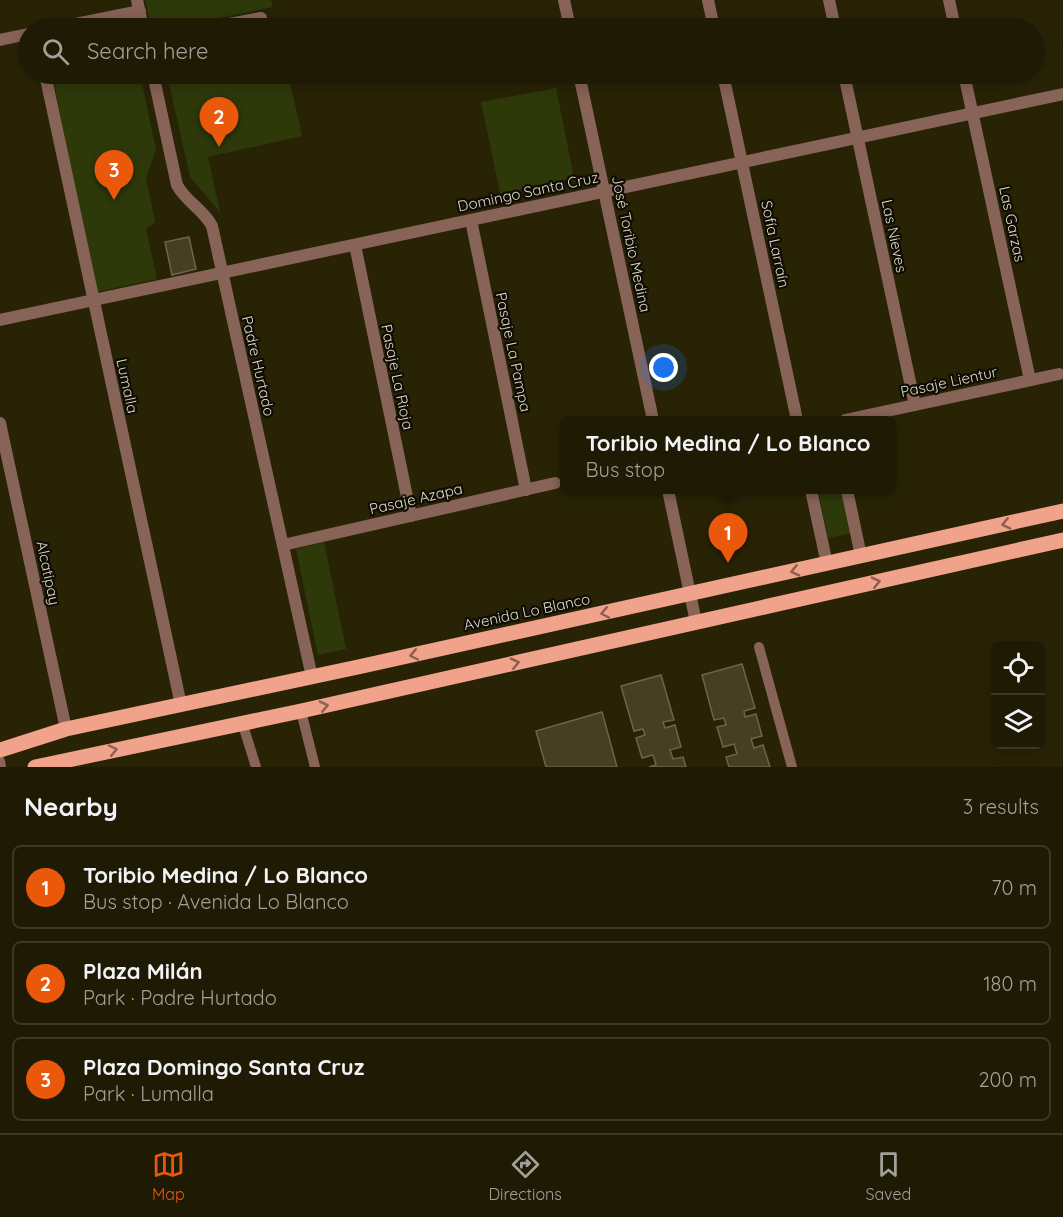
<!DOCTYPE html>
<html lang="en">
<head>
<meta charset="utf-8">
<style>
	body { margin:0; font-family:Quicksand,sans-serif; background:#2c2713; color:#f1f3f6 }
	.controls { position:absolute; right:18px; bottom:18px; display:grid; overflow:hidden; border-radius:9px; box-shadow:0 3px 15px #0003 }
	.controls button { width:54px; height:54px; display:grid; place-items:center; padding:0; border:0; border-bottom:2px solid #3c3826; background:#1f1a04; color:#f1f3f6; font:30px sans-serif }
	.you { position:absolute; left:664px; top:368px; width:21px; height:21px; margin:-15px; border:4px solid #fff; border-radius:50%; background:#1a73e8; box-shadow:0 0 0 9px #1a73e833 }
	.badge { display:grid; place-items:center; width:39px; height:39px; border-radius:50%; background:#ea580c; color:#fff; font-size:20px; font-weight:700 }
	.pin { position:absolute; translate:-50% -50px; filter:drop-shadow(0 2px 3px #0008) }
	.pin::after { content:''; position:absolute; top:32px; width:21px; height:18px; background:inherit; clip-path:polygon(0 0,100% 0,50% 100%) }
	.popup { position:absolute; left:560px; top:416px; width:336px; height:78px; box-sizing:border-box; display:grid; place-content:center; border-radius:9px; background:#1f1a04; filter:drop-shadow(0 2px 4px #0005); font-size:20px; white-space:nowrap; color:#a1a19a }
	.popup b { font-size:22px; color:#f1f3f6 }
	.popup::after { content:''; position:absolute; left:50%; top:100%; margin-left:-12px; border:12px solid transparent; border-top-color:#1f1a04 }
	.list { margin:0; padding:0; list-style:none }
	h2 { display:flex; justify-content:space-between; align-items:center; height:78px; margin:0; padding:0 24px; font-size:26px }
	h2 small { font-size:20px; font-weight:400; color:#a1a19a }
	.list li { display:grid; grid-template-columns:39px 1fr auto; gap:18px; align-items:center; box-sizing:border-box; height:84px; margin:0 12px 12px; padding:0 12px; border:2px solid #3c3826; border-radius:9px }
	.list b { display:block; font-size:22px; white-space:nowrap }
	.list p { margin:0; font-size:20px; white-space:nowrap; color:#a1a19a }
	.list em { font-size:20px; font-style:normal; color:#a1a19a }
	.icon { flex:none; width:33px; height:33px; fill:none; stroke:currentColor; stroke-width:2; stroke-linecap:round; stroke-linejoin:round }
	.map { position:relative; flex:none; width:1063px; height:767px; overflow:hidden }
	.search { position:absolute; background:#1f1a04; box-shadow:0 3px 15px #0003; left:18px; right:18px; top:18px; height:66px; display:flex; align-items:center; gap:15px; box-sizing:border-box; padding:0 21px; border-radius:33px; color:#a1a19a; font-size:22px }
	.sheet { height:366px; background:#1f1a04 }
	nav { display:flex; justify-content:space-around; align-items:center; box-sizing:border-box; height:84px; border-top:2px solid #3c3826; background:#1f1a04; font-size:16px; color:#a1a19a }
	nav a { display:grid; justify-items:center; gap:3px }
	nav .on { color:#ea580c }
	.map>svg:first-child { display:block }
	.green { fill:#2e390a }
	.building { fill:#463f23; stroke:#6c6547; stroke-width:1.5 }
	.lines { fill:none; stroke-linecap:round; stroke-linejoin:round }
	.service { stroke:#886357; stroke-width:10 }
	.pedestrian { stroke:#886357; stroke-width:12 }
	.minor { stroke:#886357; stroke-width:12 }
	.primary { stroke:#f0a28a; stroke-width:15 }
	.oneway { stroke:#8b5e4d }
	.labels { text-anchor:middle; stroke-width:4.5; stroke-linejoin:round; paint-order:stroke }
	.street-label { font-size:15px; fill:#dfdbcb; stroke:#0f0c03 }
</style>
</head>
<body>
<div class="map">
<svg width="1063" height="767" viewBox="0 0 1063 767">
	<rect width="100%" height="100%" fill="#292306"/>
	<g class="green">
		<path d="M145,0H271L273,7L170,28H151Z"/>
		<path d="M52,74H140L156,150L146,178L155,222L146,229L157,279L96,292Z"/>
		<path d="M167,74H288L302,136L208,157L220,212L190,177Z"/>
		<path d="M556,88L574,178L500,193L481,102Z"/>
		<path d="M818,490H842L852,533L828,538Z"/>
		<path d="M324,542L346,649L318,655L296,549Z"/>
	</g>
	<g class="building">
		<path d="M189,237L196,269L172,275L165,242Z"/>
		<path d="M742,664L755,708L744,711L745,717L756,714L762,736L751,739L754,748L763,745L770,767H729L726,757L737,754L734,744L723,747L717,727L726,725L724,718L714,720L702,675Z"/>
		<path d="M661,675L674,720L663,722L665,728L675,725L681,747L670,750L673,759L683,757L686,767H649L656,765L653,755L642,758L636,738L645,735L643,729L634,731L621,686Z"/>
		<path d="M602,712L617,767H546L536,731Z"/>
	</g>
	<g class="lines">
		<g class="service">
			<path d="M759,647L792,767"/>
			<path d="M301,711L315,767"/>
			<path d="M242,722L256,767"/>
			<path d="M0,761L1,767"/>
		</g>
		<path class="pedestrian" d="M209,28L261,18"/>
		<g class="minor">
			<path d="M137,0L143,28"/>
			<path d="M564,0L570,28"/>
			<path d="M708,0L714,28"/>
			<path d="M829,0L835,28"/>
			<path d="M949,0L955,28"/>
			<path d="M56,28L140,11"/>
			<path d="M0,40L28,34"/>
			<path d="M45,74L181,705"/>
			<path d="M153,74L177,185C186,202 203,209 212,226L312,677"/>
			<path d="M579,74L653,420"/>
			<path d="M723,74L797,420"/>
			<path d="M844,74L915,405"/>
			<path d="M964,74L1030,380"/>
			<path d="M471,220L526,490"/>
			<path d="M355,245L411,516"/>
			<path d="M0,320L1063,94"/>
			<path d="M845,420L1059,374"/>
			<path d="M0,423L66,729"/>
			<path d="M668,490L696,622"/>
			<path d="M811,490L827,564"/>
			<path d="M847,490L861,556"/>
			<path d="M283,545L555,483"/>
		</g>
		<g class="primary">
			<path d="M0,750L66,729L358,667L1063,511"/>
			<path d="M35,767L301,711L1063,540"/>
		</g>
	</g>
	<defs><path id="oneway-chevron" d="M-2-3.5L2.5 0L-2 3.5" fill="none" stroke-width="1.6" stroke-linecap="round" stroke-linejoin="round" transform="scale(1.5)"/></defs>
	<g class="oneway">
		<use href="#oneway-chevron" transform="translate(1006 524) rotate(167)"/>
		<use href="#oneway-chevron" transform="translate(795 571) rotate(167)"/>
		<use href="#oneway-chevron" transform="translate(876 582) rotate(-13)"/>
		<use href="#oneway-chevron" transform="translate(605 613) rotate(168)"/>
		<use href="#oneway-chevron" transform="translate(414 655) rotate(168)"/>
		<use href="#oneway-chevron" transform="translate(515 663) rotate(-13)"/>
		<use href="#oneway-chevron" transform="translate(324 706) rotate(-13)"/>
		<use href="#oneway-chevron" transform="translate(113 750) rotate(-12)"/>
	</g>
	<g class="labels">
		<g class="street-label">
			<text transform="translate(528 192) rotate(-12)" y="5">Domingo Santa Cruz</text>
			<text transform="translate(1012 224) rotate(78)" y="5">Las Garzas</text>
			<text transform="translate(894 236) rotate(78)" y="5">Las Nieves</text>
			<text transform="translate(631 244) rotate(78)" y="5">José Toribio Medina</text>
			<text transform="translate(775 244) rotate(78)" y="5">Sofía Larraín</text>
			<text transform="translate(513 352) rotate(78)" y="5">Pasaje La Pampa</text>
			<text transform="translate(258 366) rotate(77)" y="5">Padre Hurtado</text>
			<text transform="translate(397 377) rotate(78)" y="5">Pasaje La Rioja</text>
			<text transform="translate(949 382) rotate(-12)" y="5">Pasaje Lientur</text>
			<text transform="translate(127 386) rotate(78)" y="5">Lumalla</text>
			<text transform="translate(416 499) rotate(-13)" y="5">Pasaje Azapa</text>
			<text transform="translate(48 573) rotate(78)" y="5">Alcatipay</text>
			<text transform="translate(527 612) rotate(-12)" y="5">Avenida Lo Blanco</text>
		</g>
	</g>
</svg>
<div class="controls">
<button><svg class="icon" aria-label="locate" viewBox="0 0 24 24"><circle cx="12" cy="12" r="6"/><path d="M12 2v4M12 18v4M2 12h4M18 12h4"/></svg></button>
<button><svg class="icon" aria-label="layers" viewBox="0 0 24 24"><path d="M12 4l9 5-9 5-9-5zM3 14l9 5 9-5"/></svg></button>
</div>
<div class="you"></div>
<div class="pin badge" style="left:728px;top:563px">1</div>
<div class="popup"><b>Toribio Medina / Lo Blanco</b>Bus stop</div>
<div class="pin badge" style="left:219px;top:147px">2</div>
<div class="pin badge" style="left:114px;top:200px">3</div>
<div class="search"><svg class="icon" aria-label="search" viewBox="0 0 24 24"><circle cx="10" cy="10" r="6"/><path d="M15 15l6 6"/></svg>Search here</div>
</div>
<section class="sheet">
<h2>Nearby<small>3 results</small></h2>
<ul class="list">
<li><span class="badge">1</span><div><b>Toribio Medina / Lo Blanco</b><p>Bus stop · Avenida Lo Blanco</p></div><em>70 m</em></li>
<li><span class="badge">2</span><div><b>Plaza Milán</b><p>Park · Padre Hurtado</p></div><em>180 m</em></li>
<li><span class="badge">3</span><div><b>Plaza Domingo Santa Cruz</b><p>Park · Lumalla</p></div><em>200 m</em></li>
</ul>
</section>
<nav>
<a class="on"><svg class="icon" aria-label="map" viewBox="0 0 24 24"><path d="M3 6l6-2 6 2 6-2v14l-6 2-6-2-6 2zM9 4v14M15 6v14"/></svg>Map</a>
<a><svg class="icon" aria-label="directions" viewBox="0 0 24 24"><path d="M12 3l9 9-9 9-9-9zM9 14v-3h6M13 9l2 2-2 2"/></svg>Directions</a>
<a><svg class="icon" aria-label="saved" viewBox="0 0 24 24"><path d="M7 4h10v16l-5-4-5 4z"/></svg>Saved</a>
</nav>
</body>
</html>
